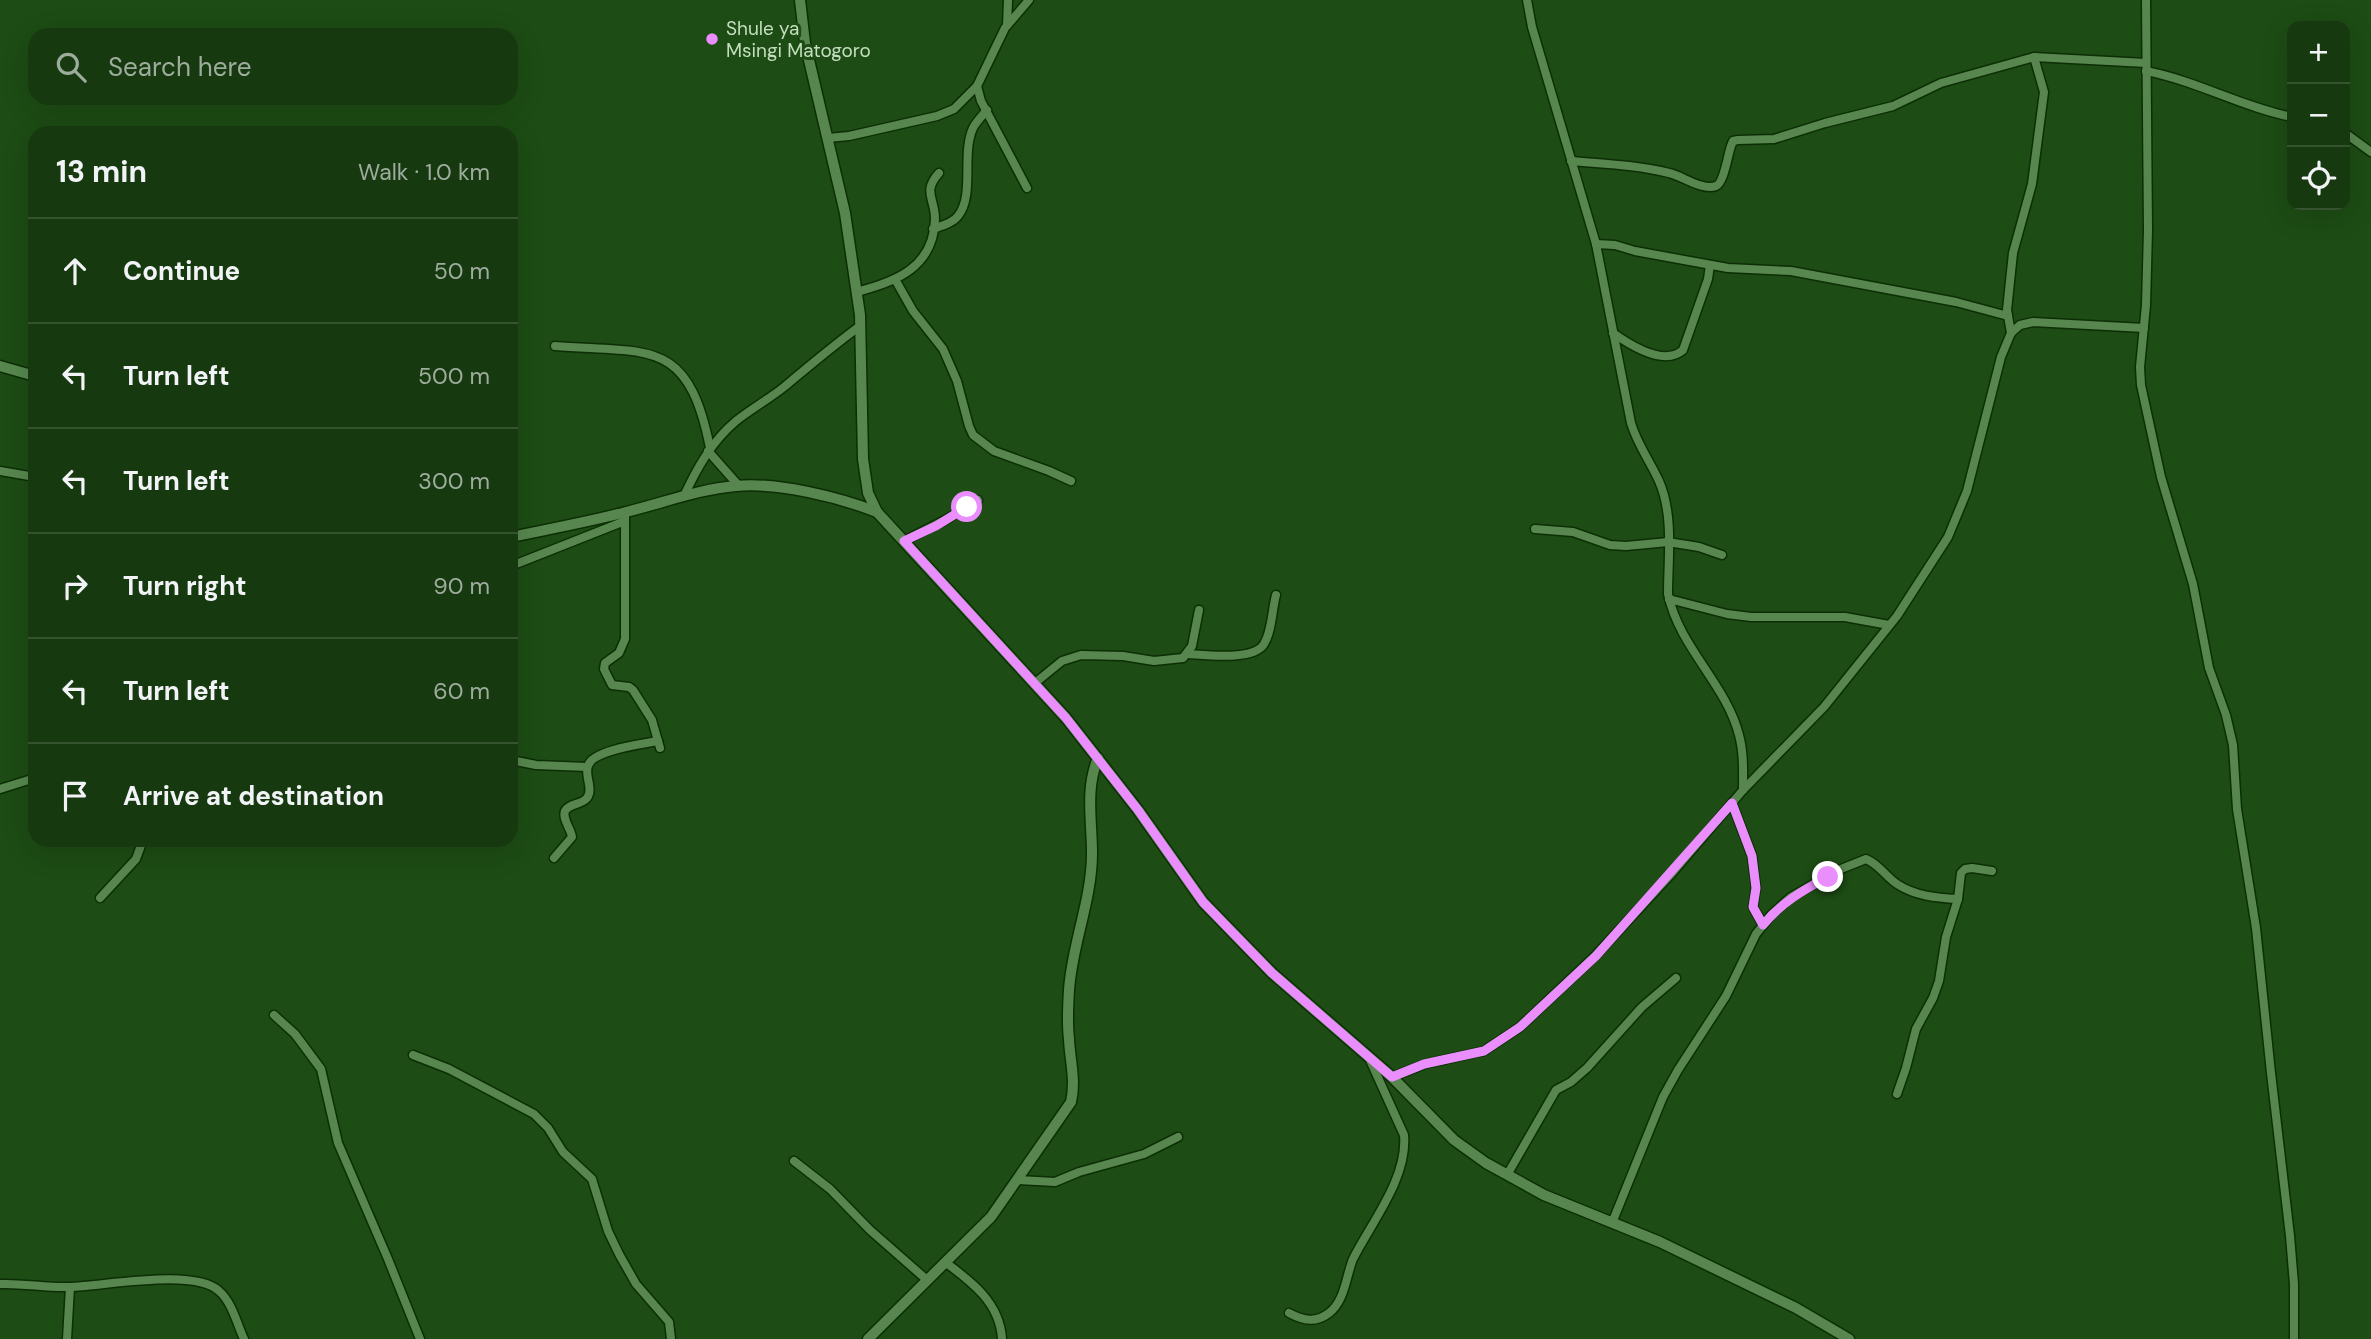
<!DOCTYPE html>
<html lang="en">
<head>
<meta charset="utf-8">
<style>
	body { margin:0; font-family:"DM Sans",sans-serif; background:#1f4018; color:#f1f3f6 }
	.controls { position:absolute; right:21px; top:21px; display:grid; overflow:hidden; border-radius:14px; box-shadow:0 7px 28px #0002 }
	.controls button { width:63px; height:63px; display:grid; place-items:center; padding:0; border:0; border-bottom:2px solid #35532f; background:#16390f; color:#f1f3f6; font:35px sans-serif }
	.stop { position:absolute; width:21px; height:21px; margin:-16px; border:5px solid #ea8dfd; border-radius:50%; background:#fff }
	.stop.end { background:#ea8dfd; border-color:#fff; box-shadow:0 2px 7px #0008 }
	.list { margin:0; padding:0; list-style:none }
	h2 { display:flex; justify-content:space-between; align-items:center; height:91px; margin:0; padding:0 28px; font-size:30px }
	h2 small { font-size:23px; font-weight:400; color:#9eac9e }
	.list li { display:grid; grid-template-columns:46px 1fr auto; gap:21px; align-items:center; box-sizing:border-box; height:105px; padding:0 28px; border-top:2px solid #35532f }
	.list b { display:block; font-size:26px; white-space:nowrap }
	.list em { font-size:23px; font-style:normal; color:#9eac9e }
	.icon { flex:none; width:38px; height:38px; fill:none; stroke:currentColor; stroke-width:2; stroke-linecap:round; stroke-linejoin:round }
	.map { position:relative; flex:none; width:2371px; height:1339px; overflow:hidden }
	.search { position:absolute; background:#16390f; box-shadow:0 7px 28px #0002; left:28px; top:28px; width:490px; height:77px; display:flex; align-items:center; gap:18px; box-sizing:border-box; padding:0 24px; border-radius:21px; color:#9eac9e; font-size:26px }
	.panel { position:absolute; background:#16390f; box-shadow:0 7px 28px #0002; left:28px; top:126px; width:490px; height:721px; border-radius:21px }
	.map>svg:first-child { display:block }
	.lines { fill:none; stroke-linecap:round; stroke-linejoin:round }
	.minor-casing { stroke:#0c2f05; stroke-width:11 }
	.tertiary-casing { stroke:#0c2f05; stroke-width:13 }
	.minor { stroke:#57874e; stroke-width:8 }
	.tertiary { stroke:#57874e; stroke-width:10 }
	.route { stroke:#ea8dfd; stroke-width:9 }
	.poi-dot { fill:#ea8dfd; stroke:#1d4c14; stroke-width:2.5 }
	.labels { text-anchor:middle; stroke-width:6; stroke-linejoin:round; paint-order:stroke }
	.poi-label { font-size:19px; fill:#c4debf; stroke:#1d4c14; text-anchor:start }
</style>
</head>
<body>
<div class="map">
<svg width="2371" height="1339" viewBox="0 0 2371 1339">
	<rect width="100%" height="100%" fill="#1d4c14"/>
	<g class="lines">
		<defs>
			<g id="minor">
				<path d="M1527,0L1532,27L1596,244L1631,423C1637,444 1650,461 1659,481C1674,515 1668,558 1668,594C1679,647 1726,684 1739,735C1744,753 1743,772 1743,790"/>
				<path d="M2146,0L2148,230L2146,305L2140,367L2141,385L2161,477L2193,584L2209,668L2226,715L2233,745L2237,809L2256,928L2271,1073L2290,1236L2294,1284V1339"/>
				<path d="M1007,25L1008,0"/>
				<path d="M2146,71C2197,81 2242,107 2292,117"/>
				<path d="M977,86L981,101L1027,188"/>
				<path d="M2345,133L2371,152"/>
				<path d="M828,138L849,136L937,116L954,109L977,86L1005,28L1029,0"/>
				<path d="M1571,161C1604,164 1637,165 1669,173C1683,176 1702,191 1716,186C1724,183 1728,154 1731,146L1733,141L1738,140L1774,139L1825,123L1893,106L1941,83L2034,57L2146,63"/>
				<path d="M933,229C941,226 953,223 958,216C975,195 961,154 973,128C976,122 982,116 987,110"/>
				<path d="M1596,244L1615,245L1635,251L1728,268L1791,271L1956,302L2008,316"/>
				<path d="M896,281L913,311L943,349L957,381L969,426L973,435L994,451L1049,471L1071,481"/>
				<path d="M856,292C896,282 934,267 935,219C935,198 922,192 939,173"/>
				<path d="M1613,333C1630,345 1664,367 1683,350L1708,279L1710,265"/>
				<path d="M2011,333L2007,310L2013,253L2032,184L2044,92L2034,57"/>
				<path d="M555,346C651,353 688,338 710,448"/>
				<path d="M708,451L739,486"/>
				<path d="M0,471L35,477"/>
				<path d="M684,496C697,468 712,441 736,421C751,409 769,399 784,387C809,366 834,345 860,326"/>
				<path d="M625,513V639L619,653L605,663L604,669L612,685L629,687L633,690L652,720L660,748"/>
				<path d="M1535,529L1573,532L1610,545L1626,546L1668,542L1699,547L1722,555"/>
				<path d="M904,541L947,519L978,500"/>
				<path d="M511,566L625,521"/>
				<path d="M1669,599L1727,614L1751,617H1845L1889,625"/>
				<path d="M1188,654C1206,655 1254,661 1264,644C1272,631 1272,610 1276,595"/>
				<path d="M1035,683L1062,661L1081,655L1123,656L1154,661L1183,658L1192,646L1199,610"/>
				<path d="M511,760L536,765L587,767"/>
				<path d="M0,789L35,778"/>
				<path d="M1732,803L1752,856L1756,888L1753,907L1763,925"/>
				<path d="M554,858L572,837C571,829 562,819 565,811C569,803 582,805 587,798C594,788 584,776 588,766C592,750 643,744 658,741"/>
				<path d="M100,898L136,859L143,840"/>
				<path d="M274,1015L295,1034L321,1069L338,1143L388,1259L420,1339"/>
				<path d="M413,1055L449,1069L534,1114L548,1128L563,1152L592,1179L608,1231L619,1254L636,1284L669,1322L671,1339"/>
				<path d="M1392,1077L1425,1064L1484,1051L1520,1027L1596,955L1673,872L1743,790L1824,707L1897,616L1948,537L1967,491L2001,357L2011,333L2020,325L2033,322L2144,328"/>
				<path d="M1897,1094L1906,1068L1916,1029L1933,998L1939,981L1946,937L1958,899L1961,873L1965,869L1972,868L1992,871"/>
				<path d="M794,1161L830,1189L870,1230L927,1280"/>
				<path d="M1507,1175L1556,1090L1571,1082L1587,1068L1642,1007L1676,978"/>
				<path d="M1018,1180L1055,1182L1079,1172L1144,1154L1178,1137"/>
				<path d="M1612,1223L1663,1097L1678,1070L1726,996L1756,934L1772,914L1791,897L1841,869L1866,859C1880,865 1885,876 1897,884C1915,896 1937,898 1958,899"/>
				<path d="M945,1262C972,1282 1000,1303 1002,1339"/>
				<path d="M0,1284C23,1283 47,1288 70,1287C105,1286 194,1268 219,1291C232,1302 237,1324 244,1339"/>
				<path d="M1289,1313C1304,1321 1316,1323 1329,1313C1345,1301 1346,1276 1353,1259C1371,1223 1408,1178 1404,1135L1370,1060"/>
				<path d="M67,1339L70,1287"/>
			</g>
			<g id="tertiary">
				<path d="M800,0L805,43L845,213L860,315L863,459L868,493L877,512"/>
				<path d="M0,366L35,376"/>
				<path d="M511,537C549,529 588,522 626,512C663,503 699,489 736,486C778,482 838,497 877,512L1066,718L1138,810L1203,902L1272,973L1392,1077L1454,1140L1486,1163L1544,1195L1660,1242L1796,1308L1849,1339"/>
				<path d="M868,1339L991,1217L1071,1102C1076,1080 1070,1061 1069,1039C1067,1023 1068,1006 1069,990C1072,944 1092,900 1092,853C1092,821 1085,789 1098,758"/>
			</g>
		</defs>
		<use href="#minor" class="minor-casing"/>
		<use href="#tertiary" class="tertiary-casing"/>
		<use href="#minor" class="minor"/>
		<use href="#tertiary" class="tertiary"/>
	</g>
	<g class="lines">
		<path class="route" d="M967,507L936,526L904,541L1066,718L1138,810L1203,902L1272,973L1392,1077L1424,1064L1484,1051L1520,1027L1596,956L1732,803L1752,856L1756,888L1753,907L1763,925C1781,903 1803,890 1828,877"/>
	</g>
	<circle class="poi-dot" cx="712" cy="39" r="7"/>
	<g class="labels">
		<g class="poi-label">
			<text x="726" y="35">Shule ya<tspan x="726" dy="22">Msingi Matogoro</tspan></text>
		</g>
	</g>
</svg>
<div class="controls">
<button>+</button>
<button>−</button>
<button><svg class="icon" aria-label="locate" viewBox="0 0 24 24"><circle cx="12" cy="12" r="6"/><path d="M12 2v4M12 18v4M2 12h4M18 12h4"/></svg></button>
</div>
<div class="stop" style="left:967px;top:507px"></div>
<div class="stop end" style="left:1828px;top:877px"></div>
<div class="search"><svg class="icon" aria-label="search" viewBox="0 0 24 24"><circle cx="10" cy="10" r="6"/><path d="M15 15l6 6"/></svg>Search here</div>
<section class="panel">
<h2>13 min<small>Walk · 1.0 km</small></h2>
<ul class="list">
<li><svg class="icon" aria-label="ahead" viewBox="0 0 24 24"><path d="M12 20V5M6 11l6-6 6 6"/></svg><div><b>Continue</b></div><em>50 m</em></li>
<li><svg class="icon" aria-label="left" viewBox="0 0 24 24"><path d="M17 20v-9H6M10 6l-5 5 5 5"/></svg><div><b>Turn left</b></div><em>500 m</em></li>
<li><svg class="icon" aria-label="left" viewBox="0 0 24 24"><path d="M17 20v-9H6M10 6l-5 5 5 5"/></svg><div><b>Turn left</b></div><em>300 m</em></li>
<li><svg class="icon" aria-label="right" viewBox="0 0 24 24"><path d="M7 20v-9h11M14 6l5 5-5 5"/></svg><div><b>Turn right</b></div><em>90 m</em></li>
<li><svg class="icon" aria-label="left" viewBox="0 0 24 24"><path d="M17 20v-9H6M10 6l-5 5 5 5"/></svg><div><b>Turn left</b></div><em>60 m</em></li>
<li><svg class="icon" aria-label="arrive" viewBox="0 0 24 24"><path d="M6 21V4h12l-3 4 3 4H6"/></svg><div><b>Arrive at destination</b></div></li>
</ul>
</section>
</div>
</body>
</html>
